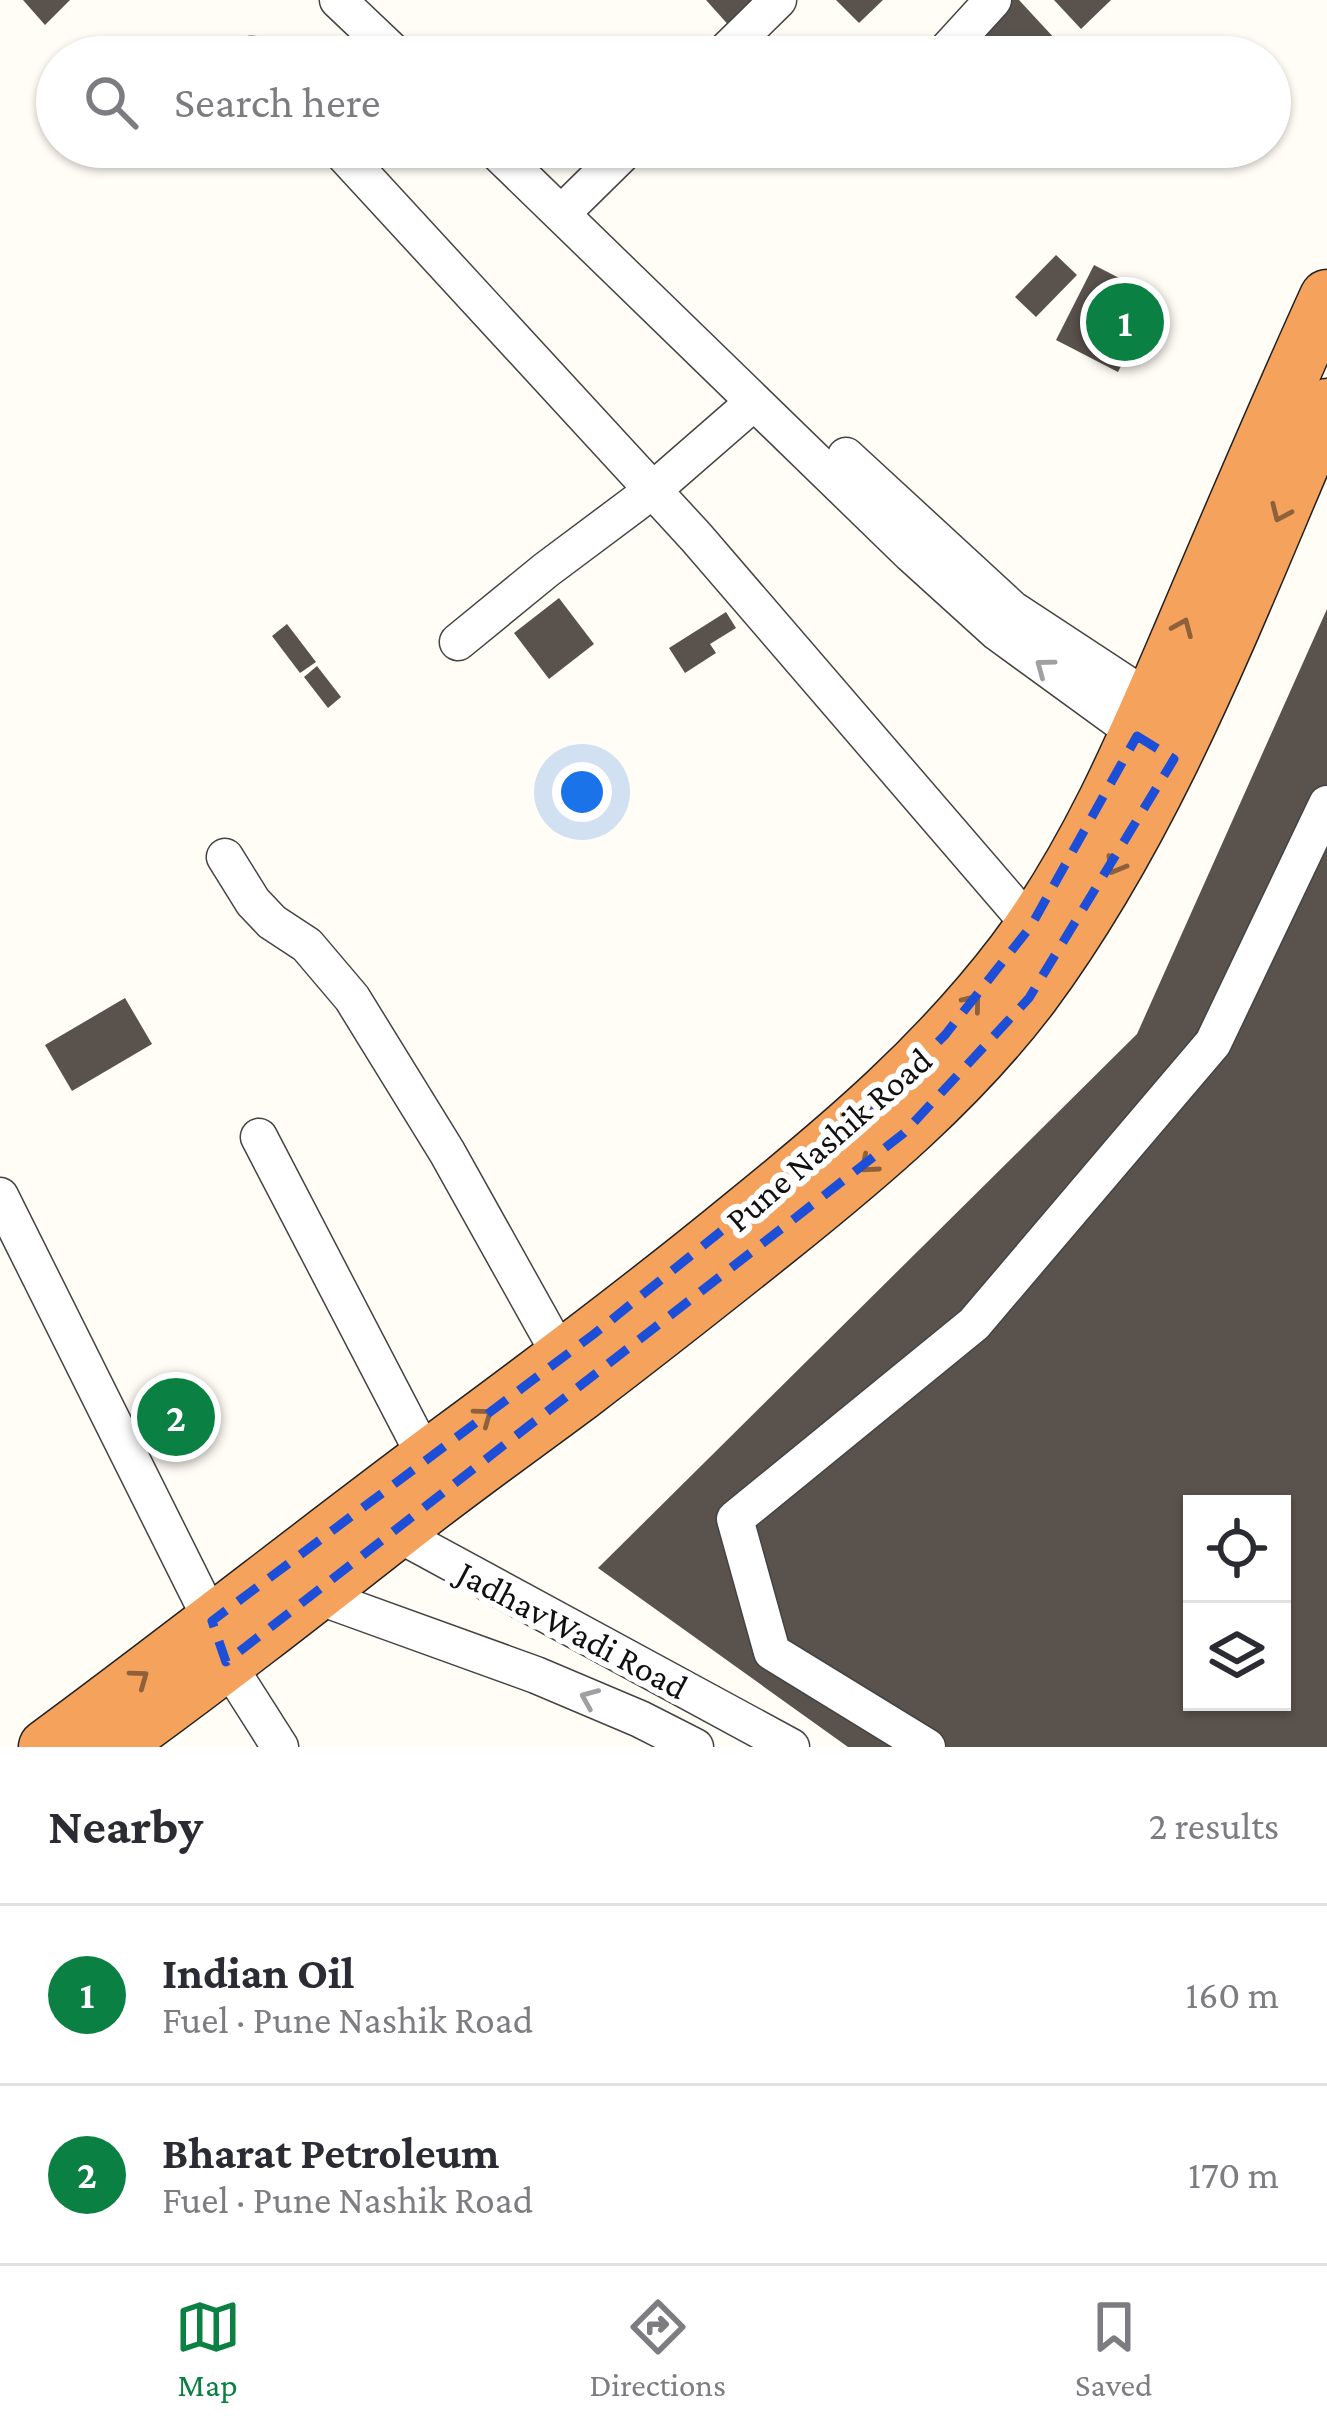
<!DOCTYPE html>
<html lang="en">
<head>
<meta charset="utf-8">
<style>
	body { margin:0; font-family:"Crimson Pro",serif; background:#f2f2f3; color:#2b2b33 }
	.controls { position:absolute; right:36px; bottom:36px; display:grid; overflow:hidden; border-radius:0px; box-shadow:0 3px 9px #0004 }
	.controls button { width:108px; height:108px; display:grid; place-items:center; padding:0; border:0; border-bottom:3px solid #e1e1e2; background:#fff; color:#2b2b33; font:60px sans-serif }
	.you { position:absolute; left:582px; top:792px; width:42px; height:42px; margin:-30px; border:9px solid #fff; border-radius:50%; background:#1a73e8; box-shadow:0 0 0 18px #1a73e833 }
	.badge { display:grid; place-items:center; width:78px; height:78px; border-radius:50%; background:#0b8043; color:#fff; font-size:39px; font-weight:700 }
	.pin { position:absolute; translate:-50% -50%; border:6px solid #fff; box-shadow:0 3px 12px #0006 }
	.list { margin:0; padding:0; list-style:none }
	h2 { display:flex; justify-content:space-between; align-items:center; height:156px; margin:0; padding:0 48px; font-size:51px }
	h2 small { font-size:39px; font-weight:400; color:#7c7c81 }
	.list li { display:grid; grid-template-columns:78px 1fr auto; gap:36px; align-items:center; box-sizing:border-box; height:180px; padding:0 48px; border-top:3px solid #e1e1e2 }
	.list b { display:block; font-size:45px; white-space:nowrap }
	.list p { margin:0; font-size:39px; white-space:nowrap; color:#7c7c81 }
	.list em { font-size:39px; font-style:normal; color:#7c7c81 }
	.icon { flex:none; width:66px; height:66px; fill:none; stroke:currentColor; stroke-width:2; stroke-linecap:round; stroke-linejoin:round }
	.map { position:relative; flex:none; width:1327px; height:1747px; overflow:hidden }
	.search { position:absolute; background:#fff; box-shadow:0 3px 9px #0004; left:36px; right:36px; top:36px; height:132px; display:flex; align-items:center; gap:30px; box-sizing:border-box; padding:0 42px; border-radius:66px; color:#7c7c81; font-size:45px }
	.sheet { height:516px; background:#fff }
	nav { display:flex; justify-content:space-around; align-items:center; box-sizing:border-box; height:168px; border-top:3px solid #e1e1e2; background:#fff; font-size:33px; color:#7c7c81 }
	nav a { display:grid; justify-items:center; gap:6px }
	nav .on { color:#0b8043 }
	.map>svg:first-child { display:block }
	.building { fill:#5a524d; fill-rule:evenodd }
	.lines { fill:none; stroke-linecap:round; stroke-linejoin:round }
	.minor-casing { stroke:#444; stroke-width:39 }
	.highway-casing { stroke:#222; stroke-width:57 }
	.minor { stroke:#fff; stroke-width:36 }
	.highway { stroke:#f5a25d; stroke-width:54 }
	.oneway { stroke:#8e613b }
	.oneway2 { stroke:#a0a0a0 }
	.marked { fill:none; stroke:#1d4ed8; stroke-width:9; stroke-dasharray:24 15; stroke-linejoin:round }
	.labels { text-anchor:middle; stroke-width:12; stroke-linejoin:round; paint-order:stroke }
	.street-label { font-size:36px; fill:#111; stroke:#fff }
</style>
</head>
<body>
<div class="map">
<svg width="1327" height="1747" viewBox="0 0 1327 1747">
	<rect width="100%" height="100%" fill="#fffdf5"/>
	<g class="building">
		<path d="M23,0H70L45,25Z"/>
		<path d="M706,0H751L757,7L732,29Z"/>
		<path d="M836,0H883L859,23Z"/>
		<path d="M1006,0H1019L1068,53L1063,57H999L974,30Z"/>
		<path d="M1054,0H1111L1081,29Z"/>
		<path d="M1056,255L1077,275L1036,317L1015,297Z"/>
		<path d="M1094,265L1156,297L1118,372L1056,340Z"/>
		<path d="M559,598L594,644L549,679L514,633Z"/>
		<path d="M1327,609V1747H848L598,1568L1137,1034ZM1192,1504H1282V1702H1192Z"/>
		<path d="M726,612L736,628L710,644L716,653L685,673L669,648Z"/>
		<path d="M287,624L316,662L300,673L272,636Z"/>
		<path d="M317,666L341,697L328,708L304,677Z"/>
		<path d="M125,998L152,1044L72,1091L45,1045Z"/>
	</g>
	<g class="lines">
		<defs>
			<g id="minor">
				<path d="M338,0L398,57"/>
				<path d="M252,55L254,57"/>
				<path d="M720,57L778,0"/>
				<path d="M941,57L993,0"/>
				<path d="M337,147L696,537L1031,926"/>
				<path d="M492,147L911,554L997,632L1155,747"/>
				<path d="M562,213L629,147"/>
				<path d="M846,456L1012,609L1152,701L1170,710"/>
				<path d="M458,642L546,570L653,490L754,402"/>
				<path d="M225,857L253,902L272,922L307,945L352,998L447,1152L562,1358"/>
				<path d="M259,1137L426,1458"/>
				<path d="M0,1196L212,1621L226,1662L280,1747"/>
				<path d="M380,1524L791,1747"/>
				<path d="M298,1589L536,1675L640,1719L695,1747"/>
				<path d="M927,1747L772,1652L735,1519L974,1324L1213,1043L1327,804"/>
			</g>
			<g id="highway">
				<path d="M46,1747C182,1647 315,1541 451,1440C550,1367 648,1293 743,1215C842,1135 936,1055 1014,952C1086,856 1133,745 1180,635C1228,522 1276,409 1327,297"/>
				<path d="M113,1747C209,1678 301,1606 394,1533C455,1485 518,1440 580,1394C647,1343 713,1291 778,1239C869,1166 961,1089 1032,995C1163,818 1240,606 1327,406"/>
			</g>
		</defs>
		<use href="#minor" class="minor-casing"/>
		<use href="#highway" class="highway-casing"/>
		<use href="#minor" class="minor"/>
		<use href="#highway" class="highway"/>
	</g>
	<defs><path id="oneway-chevron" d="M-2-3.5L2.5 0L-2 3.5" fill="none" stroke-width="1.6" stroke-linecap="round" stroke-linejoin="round" transform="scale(3)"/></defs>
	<g class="oneway">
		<use href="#oneway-chevron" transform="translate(1280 513) rotate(114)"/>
		<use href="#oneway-chevron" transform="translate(1183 627) rotate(-67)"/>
		<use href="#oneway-chevron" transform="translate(1115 866) rotate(120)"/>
		<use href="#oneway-chevron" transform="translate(973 1002) rotate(-51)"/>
		<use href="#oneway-chevron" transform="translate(868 1165) rotate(139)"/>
		<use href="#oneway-chevron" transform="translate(484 1416) rotate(-36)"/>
		<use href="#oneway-chevron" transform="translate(140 1678) rotate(-36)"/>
	</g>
	<g class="oneway2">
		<use href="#oneway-chevron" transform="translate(1044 667) rotate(-143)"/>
		<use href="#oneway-chevron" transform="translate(589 1698) rotate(-157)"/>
	</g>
	<path class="marked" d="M1137,736L1174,759L1029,998L904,1133L226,1662L212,1621L594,1334L867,1113L945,1035L1031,926Z"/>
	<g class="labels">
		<g class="street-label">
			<text transform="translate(828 1139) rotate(-41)" y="13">Pune Nashik Road</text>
			<text transform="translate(573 1629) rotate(28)" y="13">JadhavWadi Road</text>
		</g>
	</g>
</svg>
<div class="controls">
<button><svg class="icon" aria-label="locate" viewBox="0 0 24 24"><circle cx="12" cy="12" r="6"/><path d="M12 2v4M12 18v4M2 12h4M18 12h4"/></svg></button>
<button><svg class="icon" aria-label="layers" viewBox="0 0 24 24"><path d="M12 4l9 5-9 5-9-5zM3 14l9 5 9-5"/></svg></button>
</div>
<div class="you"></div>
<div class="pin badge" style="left:1125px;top:322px">1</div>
<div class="pin badge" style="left:176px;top:1417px">2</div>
<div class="search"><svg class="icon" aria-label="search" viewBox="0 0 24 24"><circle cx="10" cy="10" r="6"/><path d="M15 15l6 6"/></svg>Search here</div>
</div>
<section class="sheet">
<h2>Nearby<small>2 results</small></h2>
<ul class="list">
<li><span class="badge">1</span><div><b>Indian Oil</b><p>Fuel · Pune Nashik Road</p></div><em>160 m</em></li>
<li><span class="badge">2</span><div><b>Bharat Petroleum</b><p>Fuel · Pune Nashik Road</p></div><em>170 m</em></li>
</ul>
</section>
<nav>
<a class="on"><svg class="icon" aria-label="map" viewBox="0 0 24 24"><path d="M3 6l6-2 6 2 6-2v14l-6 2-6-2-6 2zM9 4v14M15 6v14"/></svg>Map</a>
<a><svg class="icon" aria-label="directions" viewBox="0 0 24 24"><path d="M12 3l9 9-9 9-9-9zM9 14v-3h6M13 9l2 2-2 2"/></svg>Directions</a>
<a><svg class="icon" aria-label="saved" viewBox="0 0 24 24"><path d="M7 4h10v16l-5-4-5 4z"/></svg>Saved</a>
</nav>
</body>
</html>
